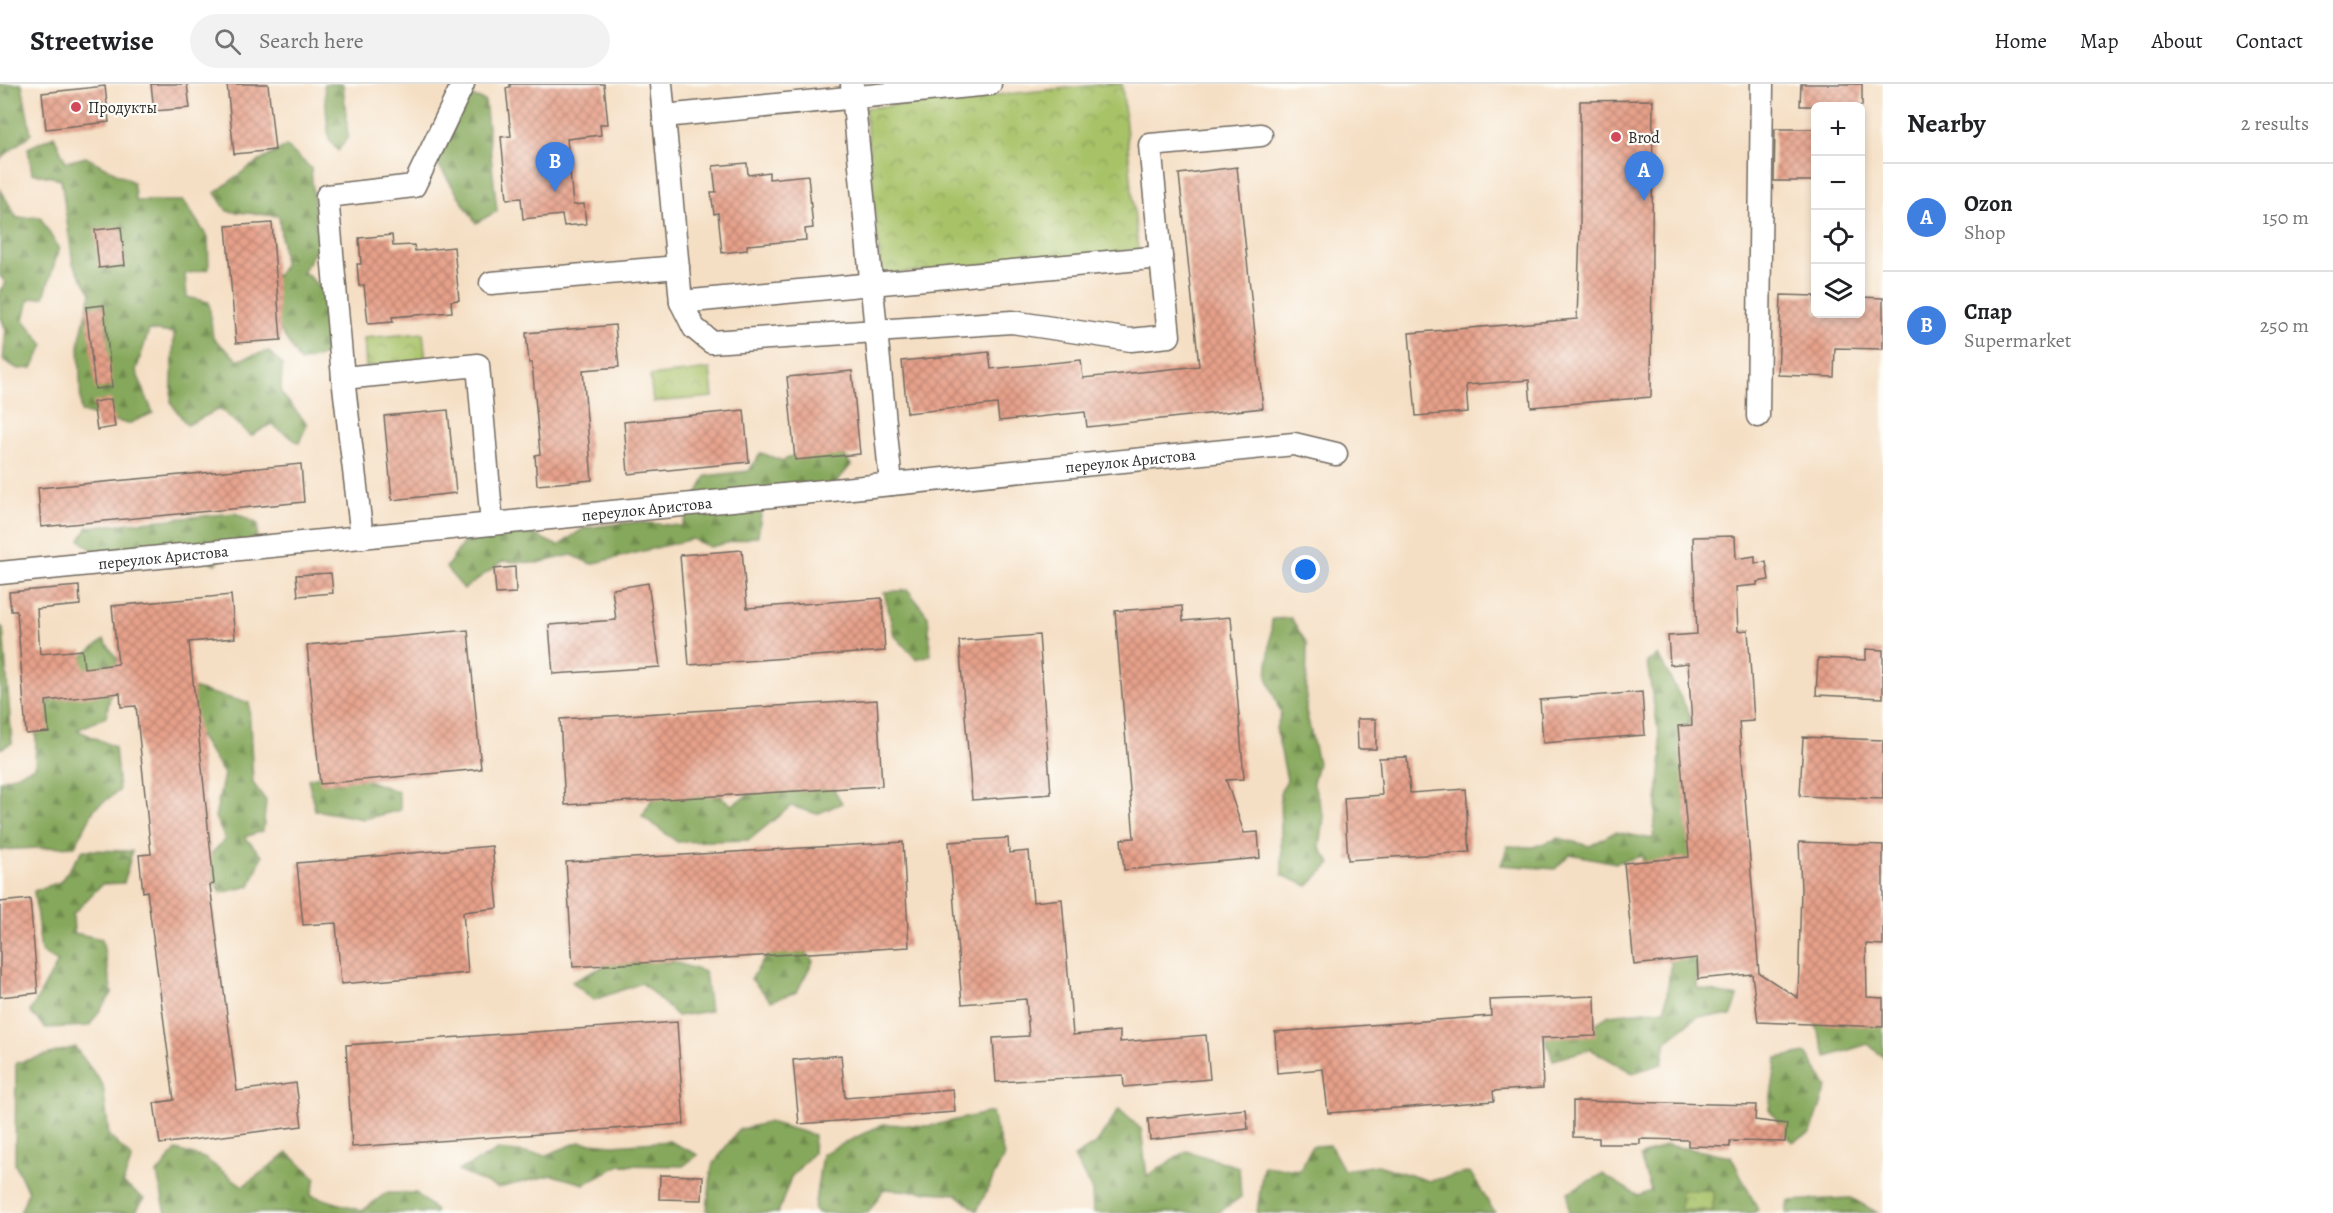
<!DOCTYPE html>
<html lang="en">
<head>
<meta charset="utf-8">
<style>
	body { margin:0; font-family:Alegreya,serif; background:#f2f2f2; color:#202124 }
	.controls { position:absolute; right:18px; top:18px; display:grid; overflow:hidden; border-radius:9px; box-shadow:0 3px 9px #0003 }
	.controls button { width:54px; height:54px; display:grid; place-items:center; padding:0; border:0; border-bottom:2px solid #e0e0e0; background:#fff; color:#202124; font:30px sans-serif }
	.you { position:absolute; left:1306px; top:486px; width:21px; height:21px; margin:-15px; border:4px solid #fff; border-radius:50%; background:#1a73e8; box-shadow:0 0 0 9px #1a73e833 }
	.badge { display:grid; place-items:center; width:39px; height:39px; border-radius:50%; background:#d1495b; color:#fff; font-size:20px; font-weight:700 }
	.pin { position:absolute; translate:-50% -50px; filter:drop-shadow(0 2px 3px #0008) }
	.pin::after { content:''; position:absolute; top:32px; width:21px; height:18px; background:inherit; clip-path:polygon(0 0,100% 0,50% 100%) }
	.list { margin:0; padding:0; list-style:none }
	h2 { display:flex; justify-content:space-between; align-items:center; height:78px; margin:0; padding:0 24px; font-size:26px }
	h2 small { font-size:20px; font-weight:400; color:#757577 }
	.list li { display:grid; grid-template-columns:39px 1fr auto; gap:18px; align-items:center; box-sizing:border-box; height:108px; padding:0 24px; border-top:2px solid #e0e0e0 }
	.list b { display:block; font-size:22px; white-space:nowrap }
	.list p { margin:0; font-size:20px; white-space:nowrap; color:#757577 }
	.list em { font-size:20px; font-style:normal; color:#757577 }
	.icon { flex:none; width:33px; height:33px; fill:none; stroke:currentColor; stroke-width:2; stroke-linecap:round; stroke-linejoin:round }
	.map { position:relative; flex:none; width:1883px; height:1129px; overflow:hidden }
	header { display:flex; align-items:center; gap:36px; box-sizing:border-box; height:84px; padding:0 30px; background:#fff; border-bottom:2px solid #e0e0e0 }
	header strong { font-size:28px }
	nav { display:flex; gap:33px; margin-inline-start:auto; font-size:21px }
	.search { width:420px; height:54px; background:#f2f2f2; display:flex; align-items:center; gap:15px; box-sizing:border-box; padding:0 21px; border-radius:33px; color:#757577; font-size:22px }
	main { display:flex }
	aside { flex:1; background:#fff }
	.map>svg:first-child { display:block }
	.forest { fill:url(#forest-firs); stroke:#586a44; stroke-width:1.5 }
	.park { fill:url(#park-crowns); stroke:#6a764a; stroke-width:1.5 }
	.building { fill:url(#building-cross-hatch) }
	.lines { fill:none; stroke-linecap:round; stroke-linejoin:round }
	.minor-casing { stroke:#726a61; stroke-width:25 }
	.minor { stroke:#fff; stroke-width:22 }
	.poi-dot { fill:#d1495b; stroke:#fdfcf7; stroke-width:2 }
	.labels { text-anchor:middle; stroke-width:4.5; stroke-linejoin:round; paint-order:stroke }
	.poi-label { font-size:16px; fill:#2b2b2b; stroke:#fdfcf7; text-anchor:start }
	.street-label { font-size:16px; fill:#2b2b2b; stroke:#fdfcf7 }
</style>
</head>
<body>
<header>
<strong>Streetwise</strong>
<div class="search"><svg class="icon" aria-label="search" viewBox="0 0 24 24"><circle cx="10" cy="10" r="6"/><path d="M15 15l6 6"/></svg>Search here</div>
<nav><a>Home</a><a>Map</a><a>About</a><a>Contact</a></nav>
</header>
<main>
<div class="map">
<svg width="1883" height="1129" viewBox="0 0 1883 1129">
	<defs>
		<pattern id="forest-firs" width="22" height="20" patternUnits="userSpaceOnUse" patternTransform="scale(1.5)"><rect width="22" height="20" fill="#86a85c"/><path d="M5 1l3.5 6h-7zM16 11l3.5 6h-7z" fill="#6e894c"/></pattern>
		<pattern id="park-crowns" width="20" height="18" patternUnits="userSpaceOnUse" patternTransform="scale(1.5)"><rect width="20" height="18" fill="#a8c268"/><path d="M2 6a3 3 0 1 1 6 0M12 15a3 3 0 1 1 6 0" fill="none" stroke="#899e56"/></pattern>
		<pattern id="building-cross-hatch" width="8" height="8" patternUnits="userSpaceOnUse" patternTransform="scale(1.5)"><rect width="8" height="8" fill="#e7a18a"/><path d="M0 0l8 8M0 8l8-8" fill="none" stroke="#bb8371"/></pattern>
	</defs>
	<rect width="100%" height="100%" fill="#fdfcf7"/>
	<filter id="ink" filterUnits="userSpaceOnUse"><feTurbulence type="fractalNoise" baseFrequency=".0167" numOctaves="2"/><feDisplacementMap in="SourceGraphic" scale="12" xChannelSelector="R" yChannelSelector="G"/><feConvolveMatrix kernelMatrix="1 2 1 2 8 2 1 2 1" color-interpolation-filters="sRGB"/></filter>
	<filter id="wash" filterUnits="userSpaceOnUse"><feTurbulence type="fractalNoise" baseFrequency=".008" numOctaves="4" result="noise"/><feDisplacementMap in="SourceGraphic" scale="24" xChannelSelector="R" yChannelSelector="G"/><feGaussianBlur stdDeviation="1.35" result="paint"/><feColorMatrix in="noise" values="0 0 0 0 0 0 0 0 0 0 0 0 0 0 0 0 0 1.4 0 .05"/><feComposite in="paint" operator="in"/></filter>
	<g filter="url(#wash)">
		<rect width="100%" height="100%" fill="#f5dfc4"/>
		<g class="forest">
			<path d="M0,0H22L31,50L0,75Z"/>
			<path d="M324,0H343L348,53L338,67L329,56Z"/>
			<path d="M466,10L485,17L497,127L476,139L438,80Z"/>
			<path d="M54,52L66,78L86,73L133,98L136,117H184L208,154L209,185L185,190L187,213L209,218L213,254L238,276L268,267L282,280L281,309L307,340L299,359L271,340L251,352L220,325L187,341L171,319L174,249L149,246L136,287L153,329L128,340L81,328L79,258L91,209L73,180L61,95L32,89L28,64Z"/>
			<path d="M286,62L311,84L318,162L303,187L326,208V271L300,278L261,214L284,181L279,132L227,127L215,109L248,84Z"/>
			<path d="M0,105L17,134L40,133L59,165L44,213L29,215L24,236L44,261L32,284L18,285L3,276L6,246L0,231V206L6,199L0,192Z"/>
			<path d="M831,351L851,381L829,407L764,409L758,452L710,463L692,455L591,480L572,471L537,479L503,477L464,505L446,484L468,452L533,450L558,462L584,444L635,438L682,442L706,392L749,387L761,369L783,377Z"/>
			<path d="M235,429L258,440L257,453L232,463L216,480L182,464L98,471L80,456L88,443Z"/>
			<path d="M908,506L928,532L931,571L916,575L894,551L884,508Z"/>
			<path d="M1291,534L1307,560L1306,627L1318,679L1313,698L1324,733L1320,764L1331,780L1308,802L1282,791L1280,709L1287,696L1276,644L1281,630L1267,593L1272,535Z"/>
			<path d="M0,542L3,544L12,659L0,665Z"/>
			<path d="M104,556L117,575L106,633L77,646L115,663L119,707L95,724L75,762L0,766V697L35,683L37,625L72,604L81,574Z"/>
			<path d="M1658,571L1690,631L1689,733L1700,781L1697,904L1738,913L1731,932H1698L1666,957L1662,980L1633,989L1590,965L1553,976L1544,950L1585,947L1609,931L1665,925L1674,855L1653,833L1642,772L1616,779L1570,770L1555,785L1501,781L1508,762L1533,763L1559,754L1590,762L1615,748L1653,755L1662,671L1647,578Z"/>
			<path d="M188,603L249,619L253,699L266,717L263,747L245,753L262,772L250,802L221,809L203,779L225,755L215,733L224,690L185,630Z"/>
			<path d="M342,686L398,708L401,726L364,735L315,726L308,695Z"/>
			<path d="M827,694L842,719L817,730L791,722L749,756L677,758L642,732L658,705L702,698L732,721L773,695Z"/>
			<path d="M83,766L132,767L124,799L102,800L73,830L74,849L102,855L112,909L89,942L45,944L30,928L58,878L41,868L34,807L60,798Z"/>
			<path d="M797,858L813,877L797,908L771,917L751,895L775,859Z"/>
			<path d="M637,866L705,888L710,927L677,932L642,899L594,916L572,898Z"/>
			<path d="M1883,926V973L1868,960L1827,973L1811,928Z"/>
			<path d="M75,963L103,1001L109,1052L132,1074L123,1099L144,1115L135,1129H20L28,1108L15,1080L16,979Z"/>
			<path d="M1806,969L1827,1003L1811,1049L1792,1058L1769,1025L1777,974Z"/>
			<path d="M1119,1025L1141,1045L1147,1092L1187,1067L1239,1083L1241,1113L1218,1129H1093L1092,1107L1074,1073L1097,1059Z"/>
			<path d="M992,1028L1004,1072L977,1127L956,1110L884,1105L868,1129H818L814,1126L822,1070L883,1040L930,1042Z"/>
			<path d="M769,1038L814,1051L813,1069L791,1093L778,1129H710L707,1126L712,1082L738,1046Z"/>
			<path d="M669,1057L698,1071L683,1082L620,1081L584,1100L552,1091L498,1104L458,1087L498,1066L546,1071L579,1058L613,1061Z"/>
			<path d="M1330,1061L1344,1086L1378,1081L1429,1097L1470,1088L1495,1129H1257L1263,1082L1300,1086L1312,1062Z"/>
			<path d="M1666,1061L1731,1072L1758,1126L1753,1129H1569L1568,1108L1603,1090L1638,1112L1651,1107L1640,1073Z"/>
			<path d="M176,1066L204,1074L243,1102L288,1069L316,1094L311,1111L362,1127L386,1109H416L436,1127L435,1129H166L157,1090Z"/>
			<path d="M1851,1114L1878,1129H1786L1788,1117Z"/>
		</g>
		<g class="park">
			<path d="M1108,0H1122L1138,166L881,191L865,24Z"/>
			<path d="M423,249L426,277L366,283L364,254Z"/>
			<path d="M710,285L713,313L653,318L650,292Z"/>
			<path d="M1681,1106H1713V1127L1681,1126Z"/>
		</g>
		<g id="blocks">
			<g class="building">
				<path d="M151,0H187L190,24L154,27Z"/>
				<path d="M227,0H268L275,66L234,70Z"/>
				<path d="M510,0H604L608,40H600L601,51L567,55L573,121L584,120L586,140L564,142L562,131L523,135L521,114L507,115L501,53L511,52L506,4L510,3Z"/>
				<path d="M1801,0H1862V22H1800Z"/>
				<path d="M105,2L109,38L46,45L42,9Z"/>
				<path d="M1653,16L1651,313L1531,323L1529,296L1466,301L1468,328L1416,332L1409,249L1577,235L1580,145V17Z"/>
				<path d="M1775,45H1815V97H1774Z"/>
				<path d="M747,79L748,91L769,88V95L808,91L813,144L805,145L806,156L747,161V166L722,169L718,129L714,130L711,108H716L713,82Z"/>
				<path d="M1237,83L1263,324L1087,343L1085,328L999,337L997,320L907,329L902,277L989,268L991,285L1081,276L1083,294L1199,282L1179,90Z"/>
				<path d="M272,139L281,256L236,259L226,142Z"/>
				<path d="M121,143L125,181L99,184L95,146Z"/>
				<path d="M392,151L393,162L414,161L415,167L454,163L459,216L451,217L452,228L392,233L393,238L368,240L364,201L359,202L357,180H361L359,154Z"/>
				<path d="M1781,211L1815,212V230H1860V213L1883,214V265L1835,264L1834,293L1778,291Z"/>
				<path d="M104,221L112,303L95,305L86,223Z"/>
				<path d="M615,241L619,283L583,286L592,396L537,401L535,371L540,370L532,279H529L526,249Z"/>
				<path d="M852,287L860,370L795,376L787,293Z"/>
				<path d="M111,315L115,343L97,346L93,318Z"/>
				<path d="M448,326L456,409L392,416L384,332Z"/>
				<path d="M744,326L749,378L628,390L624,338Z"/>
				<path d="M301,380L304,418L41,443L38,404Z"/>
				<path d="M1735,452L1736,475L1755,472V479L1766,478L1769,496L1757,498V501L1736,503L1738,547L1748,546L1754,637L1739,638L1759,889L1798,914L1801,805L1799,758L1883,761V861L1866,860L1867,913L1883,914V943L1758,938L1752,890L1698,895L1697,874L1634,881L1624,779L1689,773L1678,642L1692,641L1688,579L1670,581L1668,552L1697,550L1693,453Z"/>
				<path d="M742,466L747,524L882,514L885,567L689,581L680,471Z"/>
				<path d="M515,483L516,509L496,510L494,485Z"/>
				<path d="M331,489L333,509L298,512L296,491Z"/>
				<path d="M648,499L660,583L553,590L549,541L616,536L612,505Z"/>
				<path d="M79,502L80,521L37,525L40,570L82,566L84,584L118,580L112,522L231,511L235,554L189,558L214,800L210,801L237,1007L296,999L302,1042L160,1060L154,1019L174,1016L147,807L143,808L139,771L151,770L136,622L121,623L120,609L46,617L49,648L26,650L17,527H11L9,508Z"/>
				<path d="M1182,522L1183,537L1231,533L1244,695L1226,696L1244,749L1258,748L1260,774L1124,786L1121,755L1134,754L1115,527Z"/>
				<path d="M468,546L481,685L320,700L307,561Z"/>
				<path d="M1039,551L1051,710L972,716L959,557Z"/>
				<path d="M1866,565L1883,566V614L1816,611L1818,574L1866,576Z"/>
				<path d="M1642,608L1645,651L1543,659L1540,616Z"/>
				<path d="M877,616L882,702L565,721L560,635Z"/>
				<path d="M1357,635H1376V665H1358Z"/>
				<path d="M1803,653L1883,656V715L1800,712Z"/>
				<path d="M1407,673L1410,709L1465,705L1470,768L1348,776L1344,714L1382,711L1379,674Z"/>
				<path d="M1008,754L1009,769L1029,767L1033,818L1062,815L1073,951L1120,947V958L1206,951L1210,995L1124,1003L1123,991L996,998L993,954L1029,952L1026,915L962,920L949,758Z"/>
				<path d="M903,758L909,863L573,883L566,778Z"/>
				<path d="M492,762L498,824L463,828L468,889L341,900L336,839L303,841L297,779Z"/>
				<path d="M30,815L38,909L0,913V818Z"/>
				<path d="M1595,912L1596,952L1541,954L1543,1004L1493,1007L1494,1017L1328,1029L1323,985L1277,989L1275,948L1491,932L1490,916Z"/>
				<path d="M677,938L684,1040L352,1063L346,961Z"/>
				<path d="M841,971L845,1014L953,1005L955,1028L799,1040L793,976Z"/>
				<path d="M1573,1017L1756,1021L1755,1036L1787,1040L1785,1058L1730,1057V1063L1688,1062V1056L1640,1055V1060H1599V1054L1573,1053Z"/>
				<path d="M1246,1025L1248,1045L1150,1056L1148,1035Z"/>
				<path d="M660,1091L703,1092L702,1116L659,1115Z"/>
			</g>
		</g>
	</g>
	<g filter="url(#ink)">
		<use href="#blocks" fill-opacity="0" stroke="#726a61" stroke-width="1.5"/>
		<g class="lines">
			<defs>
				<g id="minor">
					<path d="M661,0L681,218L1161,173L1150,61L1261,51"/>
					<path d="M852,0L891,400"/>
					<path d="M664,32L990,0"/>
					<path d="M491,199L678,183"/>
					<path d="M681,218L694,244L711,258L1012,238L1131,256L1169,252L1161,173"/>
					<path d="M343,294L478,281L492,440"/>
					<path d="M1758,332L1762,0"/>
					<path d="M362,453L343,294L327,112L414,102L463,0"/>
					<path id="s1" d="M0,489L1294,360L1336,370"/>
				</g>
			</defs>
			<use href="#minor" class="minor-casing"/>
			<use href="#minor" class="minor"/>
		</g>
	</g>
	<g class="poi-dot">
		<circle cx="76" cy="23" r="6"/>
		<circle cx="1616" cy="53" r="6"/>
	</g>
	<g class="labels">
		<g class="poi-label">
			<text x="88" y="29">Продукты</text>
			<text x="1628" y="59">Brod</text>
		</g>
		<g class="street-label">
			<text dy="6" stroke="none"><textPath href="#s1" startOffset="1136">переулок Аристова</textPath></text>
			<text dy="6" stroke="none"><textPath href="#s1" startOffset="650">переулок Аристова</textPath></text>
			<text dy="6" stroke="none"><textPath href="#s1" startOffset="164">переулок Аристова</textPath></text>
		</g>
	</g>
</svg>
<div class="controls">
<button>+</button>
<button>−</button>
<button><svg class="icon" aria-label="locate" viewBox="0 0 24 24"><circle cx="12" cy="12" r="6"/><path d="M12 2v4M12 18v4M2 12h4M18 12h4"/></svg></button>
<button><svg class="icon" aria-label="layers" viewBox="0 0 24 24"><path d="M12 4l9 5-9 5-9-5zM3 14l9 5 9-5"/></svg></button>
</div>
<div class="you"></div>
<div class="pin badge" style="left:1644px;top:117px;background:#3f7fe0">A</div>
<div class="pin badge" style="left:555px;top:108px;background:#3f7fe0">B</div>
</div>
<aside>
<h2>Nearby<small>2 results</small></h2>
<ul class="list">
<li><span class="badge" style="background:#3f7fe0">A</span><div><b>Ozon</b><p>Shop</p></div><em>150 m</em></li>
<li><span class="badge" style="background:#3f7fe0">B</span><div><b>Спар</b><p>Supermarket</p></div><em>250 m</em></li>
</ul>
</aside>
</main>
</body>
</html>
